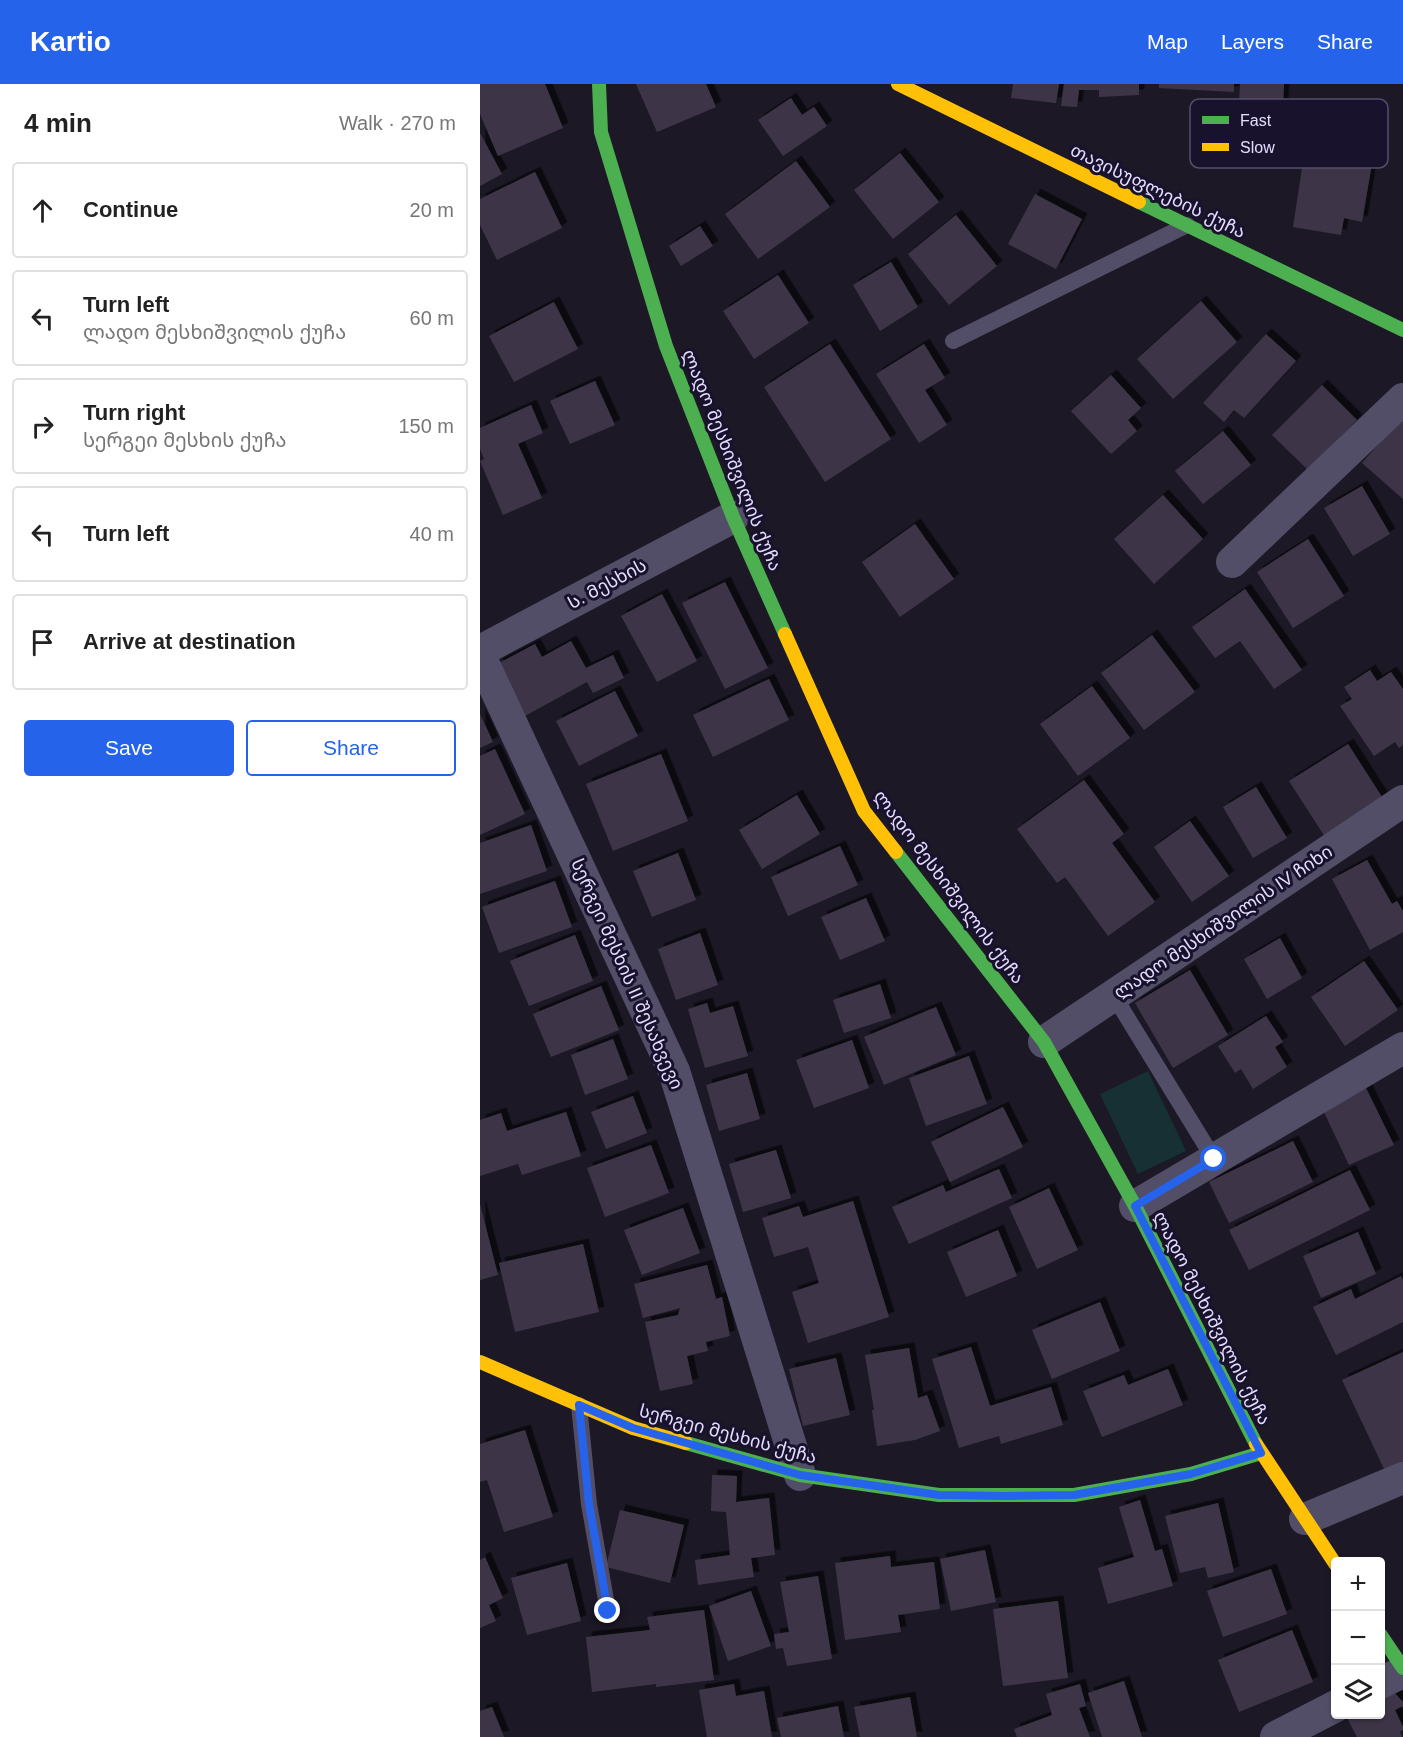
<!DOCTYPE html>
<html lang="en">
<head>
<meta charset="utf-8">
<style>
	body { margin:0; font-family:Helvetica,"Noto Sans Georgian",sans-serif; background:#f6f6f6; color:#222 }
	.controls { position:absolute; right:18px; bottom:18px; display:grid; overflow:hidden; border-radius:6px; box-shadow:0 2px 4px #0004 }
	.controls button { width:54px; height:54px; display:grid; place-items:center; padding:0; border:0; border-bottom:2px solid #e0e0e0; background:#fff; color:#222; font:30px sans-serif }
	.stop { position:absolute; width:18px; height:18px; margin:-14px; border:4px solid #2563eb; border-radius:50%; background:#fff }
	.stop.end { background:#2563eb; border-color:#fff; box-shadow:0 2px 6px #0008 }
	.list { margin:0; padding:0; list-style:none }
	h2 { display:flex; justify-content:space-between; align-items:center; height:78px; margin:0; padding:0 24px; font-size:26px }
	h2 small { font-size:20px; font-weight:400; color:#767676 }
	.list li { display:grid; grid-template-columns:39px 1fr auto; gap:18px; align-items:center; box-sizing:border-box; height:96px; margin:0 12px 12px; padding:0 12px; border:2px solid #e0e0e0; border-radius:6px }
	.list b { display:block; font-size:22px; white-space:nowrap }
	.list p { margin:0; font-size:20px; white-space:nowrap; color:#767676 }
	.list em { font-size:20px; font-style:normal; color:#767676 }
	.actions { display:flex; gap:12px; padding:18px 24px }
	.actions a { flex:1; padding:14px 0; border:2px solid #2563eb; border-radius:6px; text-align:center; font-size:21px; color:#2563eb }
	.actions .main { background:#2563eb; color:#fff }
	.icon { flex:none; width:33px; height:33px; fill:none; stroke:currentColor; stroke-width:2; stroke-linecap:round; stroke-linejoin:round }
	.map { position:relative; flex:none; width:923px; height:1653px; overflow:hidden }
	header { display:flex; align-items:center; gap:36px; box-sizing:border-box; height:84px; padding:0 30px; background:#2563eb; color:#fff }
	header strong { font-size:28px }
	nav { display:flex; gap:33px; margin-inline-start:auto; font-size:21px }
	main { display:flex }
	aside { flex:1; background:#fff }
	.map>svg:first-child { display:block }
	.green { fill:#163034 }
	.building { fill:#3c3647; filter:url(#shadow) }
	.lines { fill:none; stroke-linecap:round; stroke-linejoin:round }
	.lane { stroke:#524e67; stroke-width:16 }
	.street { stroke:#524e67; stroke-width:32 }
	.fast { stroke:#4caf50; stroke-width:14 }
	.slow { stroke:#ffc107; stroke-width:14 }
	.route { stroke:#2563eb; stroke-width:8 }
	.labels { text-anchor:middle; stroke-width:6; stroke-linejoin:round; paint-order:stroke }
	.street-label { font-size:18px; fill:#e5ddff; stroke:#19122c }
	.key { fill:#19122c; stroke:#564f6b; stroke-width:1.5 }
	.key-label { font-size:16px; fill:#e5ddff }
</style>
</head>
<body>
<header>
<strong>Kartio</strong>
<nav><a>Map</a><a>Layers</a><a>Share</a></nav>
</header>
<main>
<aside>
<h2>4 min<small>Walk · 270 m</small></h2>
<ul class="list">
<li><svg class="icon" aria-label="ahead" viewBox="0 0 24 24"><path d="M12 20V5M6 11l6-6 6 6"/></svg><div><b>Continue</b></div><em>20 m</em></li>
<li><svg class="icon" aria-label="left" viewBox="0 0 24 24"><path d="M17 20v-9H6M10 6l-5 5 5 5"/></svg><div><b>Turn left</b><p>ლადო მესხიშვილის ქუჩა</p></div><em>60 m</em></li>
<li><svg class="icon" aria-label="right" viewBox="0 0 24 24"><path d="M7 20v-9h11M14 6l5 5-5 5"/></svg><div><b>Turn right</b><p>სერგეი მესხის ქუჩა</p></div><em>150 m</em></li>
<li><svg class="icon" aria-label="left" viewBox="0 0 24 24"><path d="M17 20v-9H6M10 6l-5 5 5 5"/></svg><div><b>Turn left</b></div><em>40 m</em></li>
<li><svg class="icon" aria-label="arrive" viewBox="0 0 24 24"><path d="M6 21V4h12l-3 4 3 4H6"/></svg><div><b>Arrive at destination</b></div></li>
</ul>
<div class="actions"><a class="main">Save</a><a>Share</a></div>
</aside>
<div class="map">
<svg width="923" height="1653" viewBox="0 0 923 1653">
	<defs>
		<filter id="shadow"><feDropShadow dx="5.5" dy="-5.5" stdDeviation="0" flood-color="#0009"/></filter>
	</defs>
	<rect width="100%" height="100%" fill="#1c1826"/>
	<path class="green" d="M668,987L706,1067L658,1090L620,1010Z"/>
	<g class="building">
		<path d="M0,0H65L83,44L18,72L0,30Z"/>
		<path d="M156,0H226L236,23L177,48Z"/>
		<path d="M533,0H579L576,19L531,14Z"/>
		<path d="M584,0H659V11L619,13V6H599L597,23L581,22Z"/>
		<path d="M679,0H754V8L679,4Z"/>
		<path d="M760,0H804L800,84L756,81Z"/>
		<path d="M311,14L322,31L334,23L347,42L303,72L278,36Z"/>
		<path d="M830,32L898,44L882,138L864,134L861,151L813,143Z"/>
		<path d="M0,49L22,90L0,102Z"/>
		<path d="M420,69L459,118L413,155L374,106Z"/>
		<path d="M316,77L350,123L278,175L245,130Z"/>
		<path d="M55,88L82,144L17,176L0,141V115Z"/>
		<path d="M555,110L602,135L576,185L528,160Z"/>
		<path d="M476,131L517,182L469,221L428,170Z"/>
		<path d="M220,142L233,162L201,182L189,162Z"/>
		<path d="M411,178L438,223L400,247L373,201Z"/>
		<path d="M298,191L329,239L274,275L243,227Z"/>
		<path d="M721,217L757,258L693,315L657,275Z"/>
		<path d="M74,218L98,265L34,298L9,252Z"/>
		<path d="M786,250L816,277L764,334L754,326L744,338L723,319Z"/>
		<path d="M350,260L411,355L345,398L284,303Z"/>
		<path d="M444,260L465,294L445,306L467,341L439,359L396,290Z"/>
		<path d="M631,291L661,324L648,336L657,347L631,370L591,327Z"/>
		<path d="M115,297L135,341L90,360L70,317Z"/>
		<path d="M842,301L877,336L828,386L792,351Z"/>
		<path d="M51,321L63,349L38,360L62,414L23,431L0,377L4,375L0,365V344Z"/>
		<path d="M923,332V415L882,379Z"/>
		<path d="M743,347L771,381L723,420L695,387Z"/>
		<path d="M882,402L910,450L873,472L844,424Z"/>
		<path d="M683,411L723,455L674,500L634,455Z"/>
		<path d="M435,440L474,495L420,533L382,478Z"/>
		<path d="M828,455L864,512L813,544L777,488Z"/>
		<path d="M245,498L288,584L245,605L202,519Z"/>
		<path d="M765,505L822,586L794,605L760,557L735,574L712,543Z"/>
		<path d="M182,510L217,577L177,598L141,532Z"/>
		<path d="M672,551L715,608L664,646L621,589Z"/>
		<path d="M91,557L106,584L133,571L144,594L113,609L107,598L45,632L17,580L55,560L62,573Z"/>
		<path d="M890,586L897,597L911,588L923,605V661L919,664L915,658L894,672L860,622L872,615L864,603Z"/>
		<path d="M289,595L309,636L233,673L213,631Z"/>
		<path d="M612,602L650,654L598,692L560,640Z"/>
		<path d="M135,607L158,652L99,682L76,637Z"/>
		<path d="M0,630L13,658L0,664Z"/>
		<path d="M868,660L904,716L845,753L809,697Z"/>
		<path d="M15,665L45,730L0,751V672Z"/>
		<path d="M181,670L208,737L133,767L106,700Z"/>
		<path d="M604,696L644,750L632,759L675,818L628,852L585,793L577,799L537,745Z"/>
		<path d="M776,703L807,754L773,774L743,723Z"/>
		<path d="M317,711L340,750L282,785L259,746Z"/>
		<path d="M710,737L749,792L712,818L674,763Z"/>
		<path d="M51,741L67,787L0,810V759Z"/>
		<path d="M360,762L378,801L308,832L291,793Z"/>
		<path d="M198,769L216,816L172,833L153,787Z"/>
		<path d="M887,776L912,820L917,817L923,827V848L890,866L852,795Z"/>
		<path d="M75,797L92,843L19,869L2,823Z"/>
		<path d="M386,814L405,857L360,876L341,833Z"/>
		<path d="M220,849L238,901L196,916L178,865Z"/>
		<path d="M95,851L113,897L49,922L30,877Z"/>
		<path d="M800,854L822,894L787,915L764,875Z"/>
		<path d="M884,877L918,926L865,962L831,913Z"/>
		<path d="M710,886L748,951L693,984L655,919Z"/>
		<path d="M400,900L411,934L364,949L353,916Z"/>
		<path d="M121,902L139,946L71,973L53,930Z"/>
		<path d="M227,919L230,929L253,922L268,972L225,984L208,925Z"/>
		<path d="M456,923L476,971L404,1001L384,953Z"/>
		<path d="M786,932L803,958L795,963L807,983L773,1005L761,985L755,989L738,962Z"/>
		<path d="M133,955L148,995L105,1011L91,971Z"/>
		<path d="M372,956L389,1004L334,1024L316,976Z"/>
		<path d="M489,972L507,1020L446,1042L429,994Z"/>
		<path d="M267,989L280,1035L239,1047L226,1001Z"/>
		<path d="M886,1004L914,1061L869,1081L842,1024Z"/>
		<path d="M153,1012L167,1049L126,1065L111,1028Z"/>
		<path d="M523,1023L543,1063L470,1098L451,1058Z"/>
		<path d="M86,1028L101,1072L42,1091L38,1080L0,1092V1036L21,1029L27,1047Z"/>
		<path d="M813,1057L833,1098L749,1139L729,1098Z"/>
		<path d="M171,1061L189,1109L125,1133L107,1084Z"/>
		<path d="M296,1066L311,1114L263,1128L249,1080Z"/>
		<path d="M519,1085L532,1114L429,1160L412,1123L463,1101L466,1108Z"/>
		<path d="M870,1086L890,1126L769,1186L749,1146Z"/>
		<path d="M569,1104L598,1166L557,1185L529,1123Z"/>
		<path d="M373,1117L409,1233L328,1259L312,1208L339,1199L328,1163L294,1173L282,1134L319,1122L323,1133Z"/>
		<path d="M0,1120L18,1191L0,1196Z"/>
		<path d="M203,1124L220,1169L162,1191L144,1146Z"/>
		<path d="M518,1146L537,1192L486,1213L467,1168Z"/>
		<path d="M878,1148L896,1190L841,1214L823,1172Z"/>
		<path d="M103,1160L119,1228L35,1248L19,1179Z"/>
		<path d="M227,1181L236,1215L242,1213L250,1252L226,1258L228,1267L207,1272L213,1300L180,1307L165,1238L198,1231L200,1224L163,1234L154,1200Z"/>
		<path d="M921,1192L923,1196V1238L856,1271L833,1223L871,1205L875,1215Z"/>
		<path d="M620,1218L640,1267L572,1295L552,1246Z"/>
		<path d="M491,1263L510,1322L571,1303L583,1341L521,1360L519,1352L479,1364L452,1275Z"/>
		<path d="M429,1264L438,1314L447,1311L460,1347L435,1356L397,1362L392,1326H394L385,1271Z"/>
		<path d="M923,1268V1379L905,1387L862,1296Z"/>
		<path d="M356,1274L370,1331L323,1342L309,1285Z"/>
		<path d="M688,1285L703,1321L622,1353L603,1307L644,1291L648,1301Z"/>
		<path d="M45,1346L73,1433L24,1448L7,1396L0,1398V1360Z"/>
		<path d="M232,1391L257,1392L256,1418L289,1414L295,1471L271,1474L274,1493L218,1501L215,1476L250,1471L246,1428L231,1427Z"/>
		<path d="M660,1416L675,1467L682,1465L693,1502L628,1520L618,1484L654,1473L639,1423Z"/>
		<path d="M738,1419L754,1488L728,1494L725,1483L700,1489L685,1432Z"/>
		<path d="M140,1426L204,1441L190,1499L126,1483Z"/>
		<path d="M505,1466L516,1518L471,1527L460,1475Z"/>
		<path d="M410,1472L411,1483L454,1478L460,1525L418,1531L421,1548L365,1556L355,1479Z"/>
		<path d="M5,1473L23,1514L9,1521L16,1537L0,1544V1476Z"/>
		<path d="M87,1479L101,1537L47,1551L31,1494Z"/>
		<path d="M791,1485L807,1530L743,1553L727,1507Z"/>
		<path d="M338,1492L352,1575L307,1582L303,1564L296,1565L294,1550L309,1548L300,1498Z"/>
		<path d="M271,1507L291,1562L248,1577L229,1522Z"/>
		<path d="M578,1517L588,1594L523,1602L513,1525Z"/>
		<path d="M224,1526L234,1596L176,1603V1600L112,1608L106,1553L170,1546L167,1533Z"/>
		<path d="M812,1546L833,1598L759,1628L738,1576Z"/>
		<path d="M644,1597L662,1653H622L608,1609Z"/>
		<path d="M254,1600L256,1612L284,1607L292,1653H227L219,1606Z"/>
		<path d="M600,1600L606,1622L599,1624L610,1653H537L534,1645L572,1631L566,1610Z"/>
		<path d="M910,1604L923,1618V1622L915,1626L923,1643V1646L920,1648L922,1653H877L865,1630H900V1608Z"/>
		<path d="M430,1613L437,1653H380L374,1623Z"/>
		<path d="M358,1622L364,1653H301L297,1634Z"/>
		<path d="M12,1623L24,1653H0V1627Z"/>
	</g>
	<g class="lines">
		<g class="lane">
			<path d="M473,257L707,141"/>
			<path d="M634,912L734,1075"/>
			<path d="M99,1321L109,1420L128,1527"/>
		</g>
		<g class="street">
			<path d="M752,478L923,315"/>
			<path d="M0,567L253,433"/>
			<path d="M0,572L194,987L320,1391"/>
			<path d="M564,958L923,717"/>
			<path d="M655,1122L923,964"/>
			<path d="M825,1435L923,1394"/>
			<path d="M900,1599L923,1588"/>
			<path d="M796,1653L856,1622"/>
		</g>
		<g class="fast">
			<path d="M119,0L121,48L186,262L253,433L305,550"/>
			<path d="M659,118L923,246"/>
			<path d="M416,768L564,958L655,1122L776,1360"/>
			<path d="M206,1359L320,1391L459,1411H594L711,1390L781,1369"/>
			<path d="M900,1550L923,1584"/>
		</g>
		<g class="slow">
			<path d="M418,0L659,118"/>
			<path d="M305,550L384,727L416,768"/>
			<path d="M0,1278L153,1344L206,1359"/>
			<path d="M776,1360L856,1481"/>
		</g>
	</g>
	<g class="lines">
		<path class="route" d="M128,1527L109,1420L99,1321L153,1344L320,1391L459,1411L526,1412L594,1411L711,1390L781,1369L655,1122L734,1075"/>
	</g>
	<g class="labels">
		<g class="street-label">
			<text transform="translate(678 107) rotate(26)" y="6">თავისუფლების ქუჩა</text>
			<text transform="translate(252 376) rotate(68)" y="6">ლადო მესხიშვილის ქუჩა</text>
			<text transform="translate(127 500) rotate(-28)" y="6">Ს. Მესხის</text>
			<text transform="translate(469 803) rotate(53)" y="6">ლადო მესხიშვილის ქუჩა</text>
			<text transform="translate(743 838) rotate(-34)" y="6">ლადო მესხიშვილის IV ჩიხი</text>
			<text transform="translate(147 890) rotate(66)" y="6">სერგეი მესხის II შესახვევი</text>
			<text transform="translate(732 1234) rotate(63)" y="6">ლადო მესხიშვილის ქუჩა</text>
			<text transform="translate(248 1350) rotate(15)" y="6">სერგეი მესხის ქუჩა</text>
		</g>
	</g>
	<rect x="710" y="15" width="198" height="69" rx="9" class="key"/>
	<rect x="722" y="32" width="27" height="8" fill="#4caf50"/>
	<rect x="722" y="59" width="27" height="8" fill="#ffc107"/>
	<g class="key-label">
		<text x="760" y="42">Fast</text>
		<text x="760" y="69">Slow</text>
	</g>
</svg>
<div class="controls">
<button>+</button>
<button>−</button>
<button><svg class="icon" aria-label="layers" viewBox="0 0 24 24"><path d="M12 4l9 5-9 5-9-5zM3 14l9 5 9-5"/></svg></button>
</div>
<div class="stop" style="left:734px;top:1075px"></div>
<div class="stop end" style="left:128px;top:1527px"></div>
</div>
</main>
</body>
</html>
